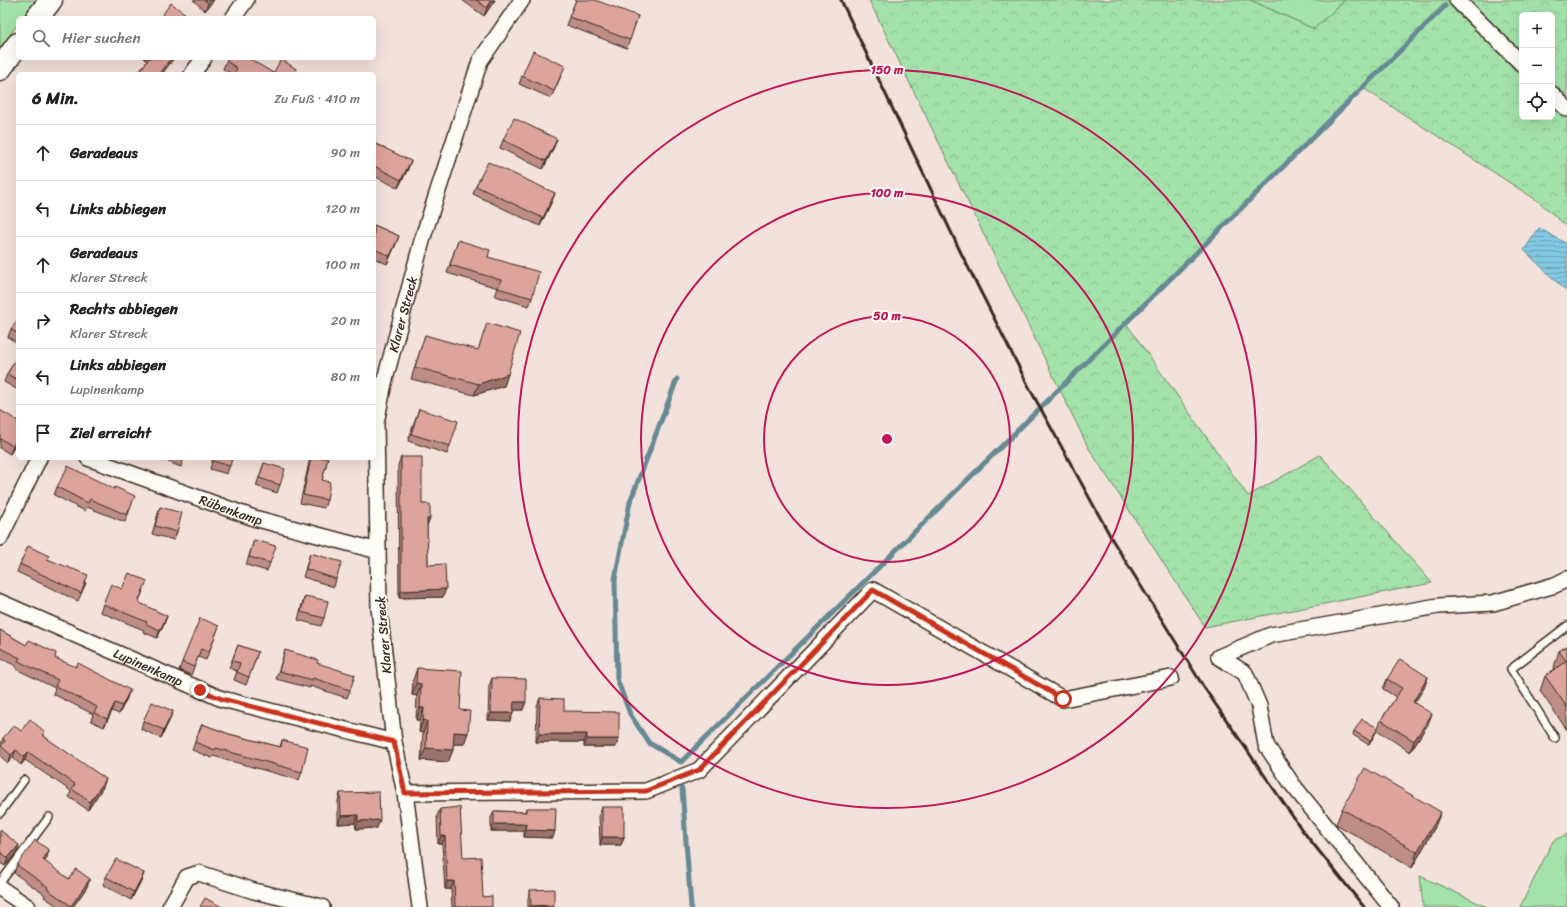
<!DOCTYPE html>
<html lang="de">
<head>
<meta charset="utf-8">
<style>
	body { margin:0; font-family:Sriracha,sans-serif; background:#f2f2f2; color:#222 }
	.controls { position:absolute; right:12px; top:12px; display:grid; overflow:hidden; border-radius:6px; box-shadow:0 4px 16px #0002 }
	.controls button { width:36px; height:36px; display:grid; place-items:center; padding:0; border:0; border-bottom:1px solid #e0e0e0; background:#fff; color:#222; font:20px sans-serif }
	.stop { position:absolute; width:12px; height:12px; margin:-9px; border:3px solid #c8321e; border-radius:50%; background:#fff }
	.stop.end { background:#c8321e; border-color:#fff; box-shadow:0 1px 4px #0008 }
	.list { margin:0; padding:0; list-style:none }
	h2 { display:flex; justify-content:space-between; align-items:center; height:52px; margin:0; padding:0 16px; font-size:17px }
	h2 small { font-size:13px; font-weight:400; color:#767676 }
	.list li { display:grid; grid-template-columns:26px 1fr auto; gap:12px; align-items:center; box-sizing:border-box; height:56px; padding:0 16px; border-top:1px solid #e0e0e0 }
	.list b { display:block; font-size:15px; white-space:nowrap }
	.list p { margin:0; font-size:13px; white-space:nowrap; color:#767676 }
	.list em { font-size:13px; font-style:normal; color:#767676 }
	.icon { flex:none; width:22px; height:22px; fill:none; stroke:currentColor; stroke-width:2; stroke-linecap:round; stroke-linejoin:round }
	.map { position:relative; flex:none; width:1567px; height:907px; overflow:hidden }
	.search { position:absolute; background:#fff; box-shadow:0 4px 16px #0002; left:16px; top:16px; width:360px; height:44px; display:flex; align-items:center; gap:10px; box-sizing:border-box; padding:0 14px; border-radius:6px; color:#767676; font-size:15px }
	.panel { position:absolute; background:#fff; box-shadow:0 4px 16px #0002; left:16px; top:72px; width:360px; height:388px; border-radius:6px }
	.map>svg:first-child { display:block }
	.green { fill:#a3e2aa; stroke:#6f8664 }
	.forest { fill:url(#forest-crowns); stroke:#6f8664; fill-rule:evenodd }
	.water { fill:url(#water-rules); stroke:#668994 }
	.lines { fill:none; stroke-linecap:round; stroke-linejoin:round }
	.stream { stroke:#668994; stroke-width:5 }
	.service-casing { stroke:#3b2a1e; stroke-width:10 }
	.minor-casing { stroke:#3b2a1e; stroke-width:18 }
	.primary-casing { stroke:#3b2a1e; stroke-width:25 }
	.service { stroke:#fdfcf7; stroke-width:7 }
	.minor { stroke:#fdfcf7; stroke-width:15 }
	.primary { stroke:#fdfcf7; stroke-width:22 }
	.rail { stroke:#3b2a1e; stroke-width:3 }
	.wall { fill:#be8d85; stroke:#3b2a1e }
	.shaded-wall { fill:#9b736c; stroke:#3b2a1e }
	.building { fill:#dda49b; stroke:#3b2a1e }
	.route { stroke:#c8321e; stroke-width:5 }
	.ring { fill:none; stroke:#c2185b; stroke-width:2 }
	.labels { text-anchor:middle; stroke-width:4; stroke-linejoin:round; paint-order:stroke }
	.street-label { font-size:13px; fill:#3b2a1e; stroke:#fdfcf7 }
	.centre { fill:#c2185b; stroke:#fdfcf7; stroke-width:2 }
	.ring-label { font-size:12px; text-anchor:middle; font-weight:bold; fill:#c2185b; stroke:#fdfcf7; stroke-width:4; stroke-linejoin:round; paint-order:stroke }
</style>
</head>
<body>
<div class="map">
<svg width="1567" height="907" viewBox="0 0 1567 907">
	<defs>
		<pattern id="forest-crowns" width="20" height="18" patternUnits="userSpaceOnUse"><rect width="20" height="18" fill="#a3e2aa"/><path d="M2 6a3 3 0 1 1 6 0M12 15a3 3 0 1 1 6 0" fill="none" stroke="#8dc292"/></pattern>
		<pattern id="water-rules" width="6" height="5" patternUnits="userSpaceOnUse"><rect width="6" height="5" fill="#82c9e3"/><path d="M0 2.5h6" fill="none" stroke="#6ca3b7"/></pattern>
	</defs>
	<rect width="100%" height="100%" fill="#f3e2db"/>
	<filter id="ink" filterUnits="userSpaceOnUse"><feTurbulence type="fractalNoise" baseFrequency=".025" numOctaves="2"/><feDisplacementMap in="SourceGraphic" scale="8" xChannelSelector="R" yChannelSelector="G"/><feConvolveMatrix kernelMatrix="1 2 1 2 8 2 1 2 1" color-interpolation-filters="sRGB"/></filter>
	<g filter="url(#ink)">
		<g class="green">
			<path d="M0,0H36L22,18H18V24L0,48Z"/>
			<path d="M1250,0H1345L1314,29Z"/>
			<path d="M1567,834V907H1520L1553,841Z"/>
			<path d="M1420,876L1487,907H1423Z"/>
		</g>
		<path class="forest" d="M869,0H1250L1314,29L1345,0H1567V227L1538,201L1363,88L1126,323L1248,496L1320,455L1432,583L1205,627L1088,447ZM1522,15H1552V117H1522Z"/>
		<path class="water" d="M1539,228L1567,244V292L1524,250Z"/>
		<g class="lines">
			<g class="stream">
				<path d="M677,379L630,502L615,579L617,679L630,714L649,743L681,762L1020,428L1445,6"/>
				<path d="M682,789L691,907"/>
			</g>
			<defs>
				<g id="service">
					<path d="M1555,738L1511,669L1567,626"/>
					<path d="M0,813L24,780"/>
					<path d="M0,883L49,817"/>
				</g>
				<g id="minor">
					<path d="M1457,0L1522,64"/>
					<path d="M233,18L246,0"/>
					<path d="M192,74L204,58"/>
					<path d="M1552,94L1567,109"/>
					<path id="s1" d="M88,458L254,518L378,551"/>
					<path d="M0,538L39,458"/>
					<path id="s2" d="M0,602L222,699L394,742"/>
					<path d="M1219,657L1271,635L1438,606L1493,603L1555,585L1567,579"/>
					<path d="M1219,657L1245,673L1259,706L1266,745L1292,784L1391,907"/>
					<path d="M405,793L646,791L699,770L873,590L1063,699L1171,678"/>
					<path d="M0,888L28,907"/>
					<path d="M170,907L187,877L199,873L254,891L322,907"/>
					<path id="s3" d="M420,907L405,793L394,742L379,608L376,423L384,383L423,237L480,61L522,0"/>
				</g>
				<g id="primary">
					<path d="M37,18L51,0"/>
					<path d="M0,69L18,44"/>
				</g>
			</defs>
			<use href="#service" class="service-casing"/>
			<use href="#minor" class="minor-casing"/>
			<use href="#primary" class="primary-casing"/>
			<use href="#service" class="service"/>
			<use href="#minor" class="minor"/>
			<use href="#primary" class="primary"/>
			<path class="rail" d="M841,0L962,255L1031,391L1113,541L1203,686L1302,830L1364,907"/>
		</g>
		<g class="wall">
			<path d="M193,0H214L205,11Z"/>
			<path d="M462,0H495L484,16Z"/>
			<path d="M576,0L638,16L627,48L566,25Z"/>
			<path d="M144,58H174L162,74H138L147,61Z"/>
			<path d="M226,61L273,73L274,72L296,69L294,74H232L223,69Z"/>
			<path d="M562,74L551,98L519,84L522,76Z"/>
			<path d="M503,140L554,147L543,169L500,148Z"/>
			<path d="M374,143L408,169L398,188L374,176Z"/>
			<path d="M476,186L555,193L552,201L540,226L473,194Z"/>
			<path d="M374,225L399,236L387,264L374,258Z"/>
			<path d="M458,240L488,257L532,298L529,306L495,296L498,288L447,273Z"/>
			<path d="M18,319V344L8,337L11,329Z"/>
			<path d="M425,335L508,374L504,386L474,395L411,379Z"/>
			<path d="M18,356V390L4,382L7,374Z"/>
			<path d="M419,409L450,446L447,454L408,441Z"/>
			<path d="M0,410L18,440L10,454L0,448Z"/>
			<path d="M401,457L422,504L427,526L428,565L443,597L399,598L398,465Z"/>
			<path d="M169,458H184L181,467L168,462Z"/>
			<path d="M213,458H232L227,474L210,469Z"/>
			<path d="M310,458H328L322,480L327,500L324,508L300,503Z"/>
			<path d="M264,463L280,485L277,493L256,486Z"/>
			<path d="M57,487L132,504L125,522L87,507L85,511L54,495Z"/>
			<path d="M160,507L177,532L174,540L152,534Z"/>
			<path d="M254,540L270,563L267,571L246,565Z"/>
			<path d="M310,553L336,579L334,587L303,577Z"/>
			<path d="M48,559L86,583L78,601L17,572L20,564Z"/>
			<path d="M122,589H144L138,603L167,616L164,624L157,638L143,632L144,630L100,612L103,604Z"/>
			<path d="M305,596L324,618L321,626L298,620L302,604Z"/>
			<path d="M219,626L206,660L198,657L191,675L179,670L182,662Z"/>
			<path d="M0,630L26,645L55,658L127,698L119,714L112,711L104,727L91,721L93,714L53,694L55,688L16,669V666L0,658Z"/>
			<path d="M238,645L258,652L246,685L234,680L237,671L229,668Z"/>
			<path d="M1567,646V730L1540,691L1545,676L1555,669L1554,667L1559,651Z"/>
			<path d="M285,650L317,663L350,690L347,698L310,686V688L276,679Z"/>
			<path d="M417,668L460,710L464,744H453V750L448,762L421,760L423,733L419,732L420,720H416L417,696L412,695L413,680Z"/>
			<path d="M1428,677L1424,688L1414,703L1428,724L1410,752L1377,730L1381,720L1396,697L1383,689L1387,679Z"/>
			<path d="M492,678L523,710H513V713L510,721L488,720L489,686Z"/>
			<path d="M540,698L564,711L616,747H584V742H536L537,706Z"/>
			<path d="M170,719L161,738L141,729L143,721Z"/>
			<path d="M202,724L229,734L280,747L282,740L302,772L299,780L213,756L212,758L192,750Z"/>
			<path d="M21,731L44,736L103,787L88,810L69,797L71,791L25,760L21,765L13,758L8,763L0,756V746L3,738Z"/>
			<path d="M1354,731L1376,732L1369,745L1353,735Z"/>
			<path d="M340,793L377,828L356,829L355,823L338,824V801Z"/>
			<path d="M602,807L624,837L621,845H600L599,815Z"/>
			<path d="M526,808L553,838L524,837V831H491V818L494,811L525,812Z"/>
			<path d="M440,809L463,858L483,897L492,907H452L451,889H445L442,844H438L437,816Z"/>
			<path d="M1342,809L1435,827L1412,868L1336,824Z"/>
			<path d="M0,830L16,853L5,866L0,863Z"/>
			<path d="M47,858L44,862L69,879L87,887L73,907H59L44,897L45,895L14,873L17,865Z"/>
			<path d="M144,873L141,881L131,900L103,885L106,877Z"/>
			<path d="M530,890L554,905L553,907H528V898Z"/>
		</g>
		<g class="shaded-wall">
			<path d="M210,0H214L205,11L208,3Z"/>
			<path d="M492,0H495L484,16L487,8Z"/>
			<path d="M171,58H174L162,74H159Z"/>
			<path d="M557,139L554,147L543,169L546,161Z"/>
			<path d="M411,161L408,169L398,188L401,180Z"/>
			<path d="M555,193L552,201L540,226L543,218Z"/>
			<path d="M399,236L396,244L387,264L390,256Z"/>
			<path d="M508,374L504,386L474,395L479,384Z"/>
			<path d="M18,437V440L10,454L13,446Z"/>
			<path d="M430,518L427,526V519Z"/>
			<path d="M446,589L443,597L399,598L401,591Z"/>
			<path d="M167,616L164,624L157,638L160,630Z"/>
			<path d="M1428,677L1424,688L1409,712L1413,702Z"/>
			<path d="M416,683L421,684L417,696L412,695Z"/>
			<path d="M130,690L127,698L119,714L122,706Z"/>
			<path d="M514,702H526L523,710H511Z"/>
			<path d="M115,703L112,711L104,727L107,719Z"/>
			<path d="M420,708H424L420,720H416Z"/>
			<path d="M173,711L170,719L161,738L164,730Z"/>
			<path d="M491,713H513L510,721L488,720Z"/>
			<path d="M1432,714L1428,724L1410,752L1414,741Z"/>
			<path d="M423,720L427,721L423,733L419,732Z"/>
			<path d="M1378,728L1376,732L1369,745L1370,741Z"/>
			<path d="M454,732L468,733L464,744H449Z"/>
			<path d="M539,734H587L584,742H536Z"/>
			<path d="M587,739H619L616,747H584Z"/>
			<path d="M426,748L453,750L448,762L421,760Z"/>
			<path d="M16,750L13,758L8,763L11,755Z"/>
			<path d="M28,752L25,760L21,765L24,757Z"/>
			<path d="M106,779L103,787L88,810L90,802Z"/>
			<path d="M1441,812L1435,827L1412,868L1417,852Z"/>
			<path d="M358,815L355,823L338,824L341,816Z"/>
			<path d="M380,820L377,828L356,829L358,821Z"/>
			<path d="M494,824H526L524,831H491Z"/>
			<path d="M526,830L555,831L553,838L524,837Z"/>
			<path d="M441,836H445L442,844H438Z"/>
			<path d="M602,837H624L621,845H600Z"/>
			<path d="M19,845L16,853L5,866L8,858Z"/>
			<path d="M49,850L47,858L40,868L43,860Z"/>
			<path d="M144,873L141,881L131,900L134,892Z"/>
			<path d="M90,879L87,887L73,907H70Z"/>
			<path d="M447,881H454L451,889H445Z"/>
			<path d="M554,905L553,907H531V906Z"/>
		</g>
		<g class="building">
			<path d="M205,0H210L208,3Z"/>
			<path d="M476,0H492L487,8Z"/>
			<path d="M576,0H595L638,16L630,40L569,17Z"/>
			<path d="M171,3L191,18H160Z"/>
			<path d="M533,51L565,66L554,91L522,76Z"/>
			<path d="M149,58H171L159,74H138Z"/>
			<path d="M228,58H248L275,74H234L237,68L226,61Z"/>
			<path d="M281,59L296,69L293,74H277L274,72Z"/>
			<path d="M514,118L557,139L546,161L503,140Z"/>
			<path d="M374,143L411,161L401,180L374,166Z"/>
			<path d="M488,162L555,193L543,218L476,186Z"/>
			<path d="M374,225L399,236L390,256L374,249Z"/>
			<path d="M458,240L490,250L488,257L539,272L532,298L498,288L501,280L450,265Z"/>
			<path d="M18,319V334L11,329Z"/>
			<path d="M487,323L520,333L508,374L479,384L415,367L425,335L478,350Z"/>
			<path d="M18,356V380L7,374Z"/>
			<path d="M419,409L458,421L450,446L411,434Z"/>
			<path d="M0,410L18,421V437L13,446L1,439L0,440Z"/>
			<path d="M401,457H422V504H430V518L427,519L428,565L445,564L446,589L401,591Z"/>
			<path d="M214,458H232L230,466L213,461Z"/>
			<path d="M311,458H328L322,480L330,482L327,500L303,495Z"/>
			<path d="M264,463L285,469L280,485L259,478Z"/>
			<path d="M68,466L114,489L115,487L135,496L127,515L90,499L88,503L57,487Z"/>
			<path d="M160,507L182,513L177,532L155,526Z"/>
			<path d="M254,540L276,546L270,563L249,557Z"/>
			<path d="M28,546L49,556L47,559L88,575L81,593L20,564Z"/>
			<path d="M310,553L342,562L336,579L306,569Z"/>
			<path d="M129,573L147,581L138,602L167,616L160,630L146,624L147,622L103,604L111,584L122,589Z"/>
			<path d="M305,596L328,601L324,618L301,612Z"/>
			<path d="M200,618L219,626L209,652L201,649L194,667L182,662Z"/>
			<path d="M0,630L26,645L29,640L56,653L55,658L76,667L78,663L130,690L122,706L115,703L107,719L94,713L97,707L55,686L58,680L18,661L20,658L0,648Z"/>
			<path d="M238,645L258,652L249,677L237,672L240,663L232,661Z"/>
			<path d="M1567,646V707L1545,676L1566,661L1559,651Z"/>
			<path d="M285,650L318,660L317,663L355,675L350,690L313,678L312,680L279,671Z"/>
			<path d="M1400,659L1428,677L1413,702L1432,714L1414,741L1381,720L1402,688L1387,679Z"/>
			<path d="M417,668L462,671L460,710L470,711L468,733L454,732L453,750L426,748L427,721L423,720L424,708H420L421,684L416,683Z"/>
			<path d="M492,678L526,679V702H514L513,713H491Z"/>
			<path d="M540,698L564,699V711L619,712V739H587V734H539Z"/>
			<path d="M152,702L173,711L164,730L143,721Z"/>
			<path d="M30,719L45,732L42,735L106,779L90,802L72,789L75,784L28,752L24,757L16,750L11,755L1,746L5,741L3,738L14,725L21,731Z"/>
			<path d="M1362,719L1378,728L1370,741L1354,731Z"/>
			<path d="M202,724L229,734L281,747L282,740L308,747L302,772L216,748L215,750L195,742Z"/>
			<path d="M1365,768L1441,812L1417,852L1342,809Z"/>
			<path d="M379,792L380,820L358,821V815L341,816L340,793Z"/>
			<path d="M460,807L463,858L481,857L483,897L492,896V907H455L454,881H447L445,836H441L440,809Z"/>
			<rect x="602" y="807" width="22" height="30"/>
			<path d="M526,808H556L555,831L526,830V824H494V811L526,812Z"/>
			<path d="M0,830L19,845L8,858L0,852Z"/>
			<path d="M35,840L49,850L43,860L69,879L76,869L90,879L71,906L47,889L48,887L17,865Z"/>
			<path d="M116,859L144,873L134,892L106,877Z"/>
			<path d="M554,889V905L531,906L530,890Z"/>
			<path d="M205,898L222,907H200Z"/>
		</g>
	</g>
	<g class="lines" filter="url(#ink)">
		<path class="route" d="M200,690L222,699L394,742L405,793L646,791L699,770L873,590L1063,699"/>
	</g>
	<g class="ring">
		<circle cx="887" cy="439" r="123"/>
		<circle cx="887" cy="439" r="246"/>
		<circle cx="887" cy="439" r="369"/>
	</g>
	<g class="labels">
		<g class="street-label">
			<text dy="5" stroke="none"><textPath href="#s3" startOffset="599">Klarer Streck</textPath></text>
			<text dy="5" stroke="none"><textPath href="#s1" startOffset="152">Rübenkamp</textPath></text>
			<text transform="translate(383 635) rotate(-95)" y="5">Klarer Streck</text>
			<text dy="5" stroke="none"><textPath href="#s2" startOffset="162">Lupinenkamp</textPath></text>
		</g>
	</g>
	<circle cx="887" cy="439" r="6" class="centre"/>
	<g class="ring-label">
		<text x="887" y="74">150 m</text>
		<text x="887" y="197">100 m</text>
		<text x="887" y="320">50 m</text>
	</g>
</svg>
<div class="controls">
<button>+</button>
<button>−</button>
<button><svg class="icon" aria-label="locate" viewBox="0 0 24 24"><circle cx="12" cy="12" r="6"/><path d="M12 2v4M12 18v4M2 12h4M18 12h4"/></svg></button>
</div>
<div class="stop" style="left:1063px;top:699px"></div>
<div class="stop end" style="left:200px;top:690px"></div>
<div class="search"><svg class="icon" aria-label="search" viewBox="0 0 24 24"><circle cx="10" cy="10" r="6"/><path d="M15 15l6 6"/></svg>Hier suchen</div>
<section class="panel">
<h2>6 Min.<small>Zu Fuß · 410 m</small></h2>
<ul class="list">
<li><svg class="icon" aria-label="ahead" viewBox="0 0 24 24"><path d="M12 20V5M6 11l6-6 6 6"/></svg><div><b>Geradeaus</b></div><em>90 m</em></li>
<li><svg class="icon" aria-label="left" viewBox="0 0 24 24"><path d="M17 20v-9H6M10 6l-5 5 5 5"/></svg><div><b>Links abbiegen</b></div><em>120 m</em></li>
<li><svg class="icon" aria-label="ahead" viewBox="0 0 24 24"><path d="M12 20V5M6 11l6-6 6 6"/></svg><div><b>Geradeaus</b><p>Klarer Streck</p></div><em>100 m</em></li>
<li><svg class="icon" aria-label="right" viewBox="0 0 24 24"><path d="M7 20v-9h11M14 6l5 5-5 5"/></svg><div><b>Rechts abbiegen</b><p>Klarer Streck</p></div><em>20 m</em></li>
<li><svg class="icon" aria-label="left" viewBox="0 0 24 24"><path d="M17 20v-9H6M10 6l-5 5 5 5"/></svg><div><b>Links abbiegen</b><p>Lupinenkamp</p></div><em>80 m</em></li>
<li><svg class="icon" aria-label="arrive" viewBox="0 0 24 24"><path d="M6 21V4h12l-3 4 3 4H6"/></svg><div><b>Ziel erreicht</b></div></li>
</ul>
</section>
</div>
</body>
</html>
